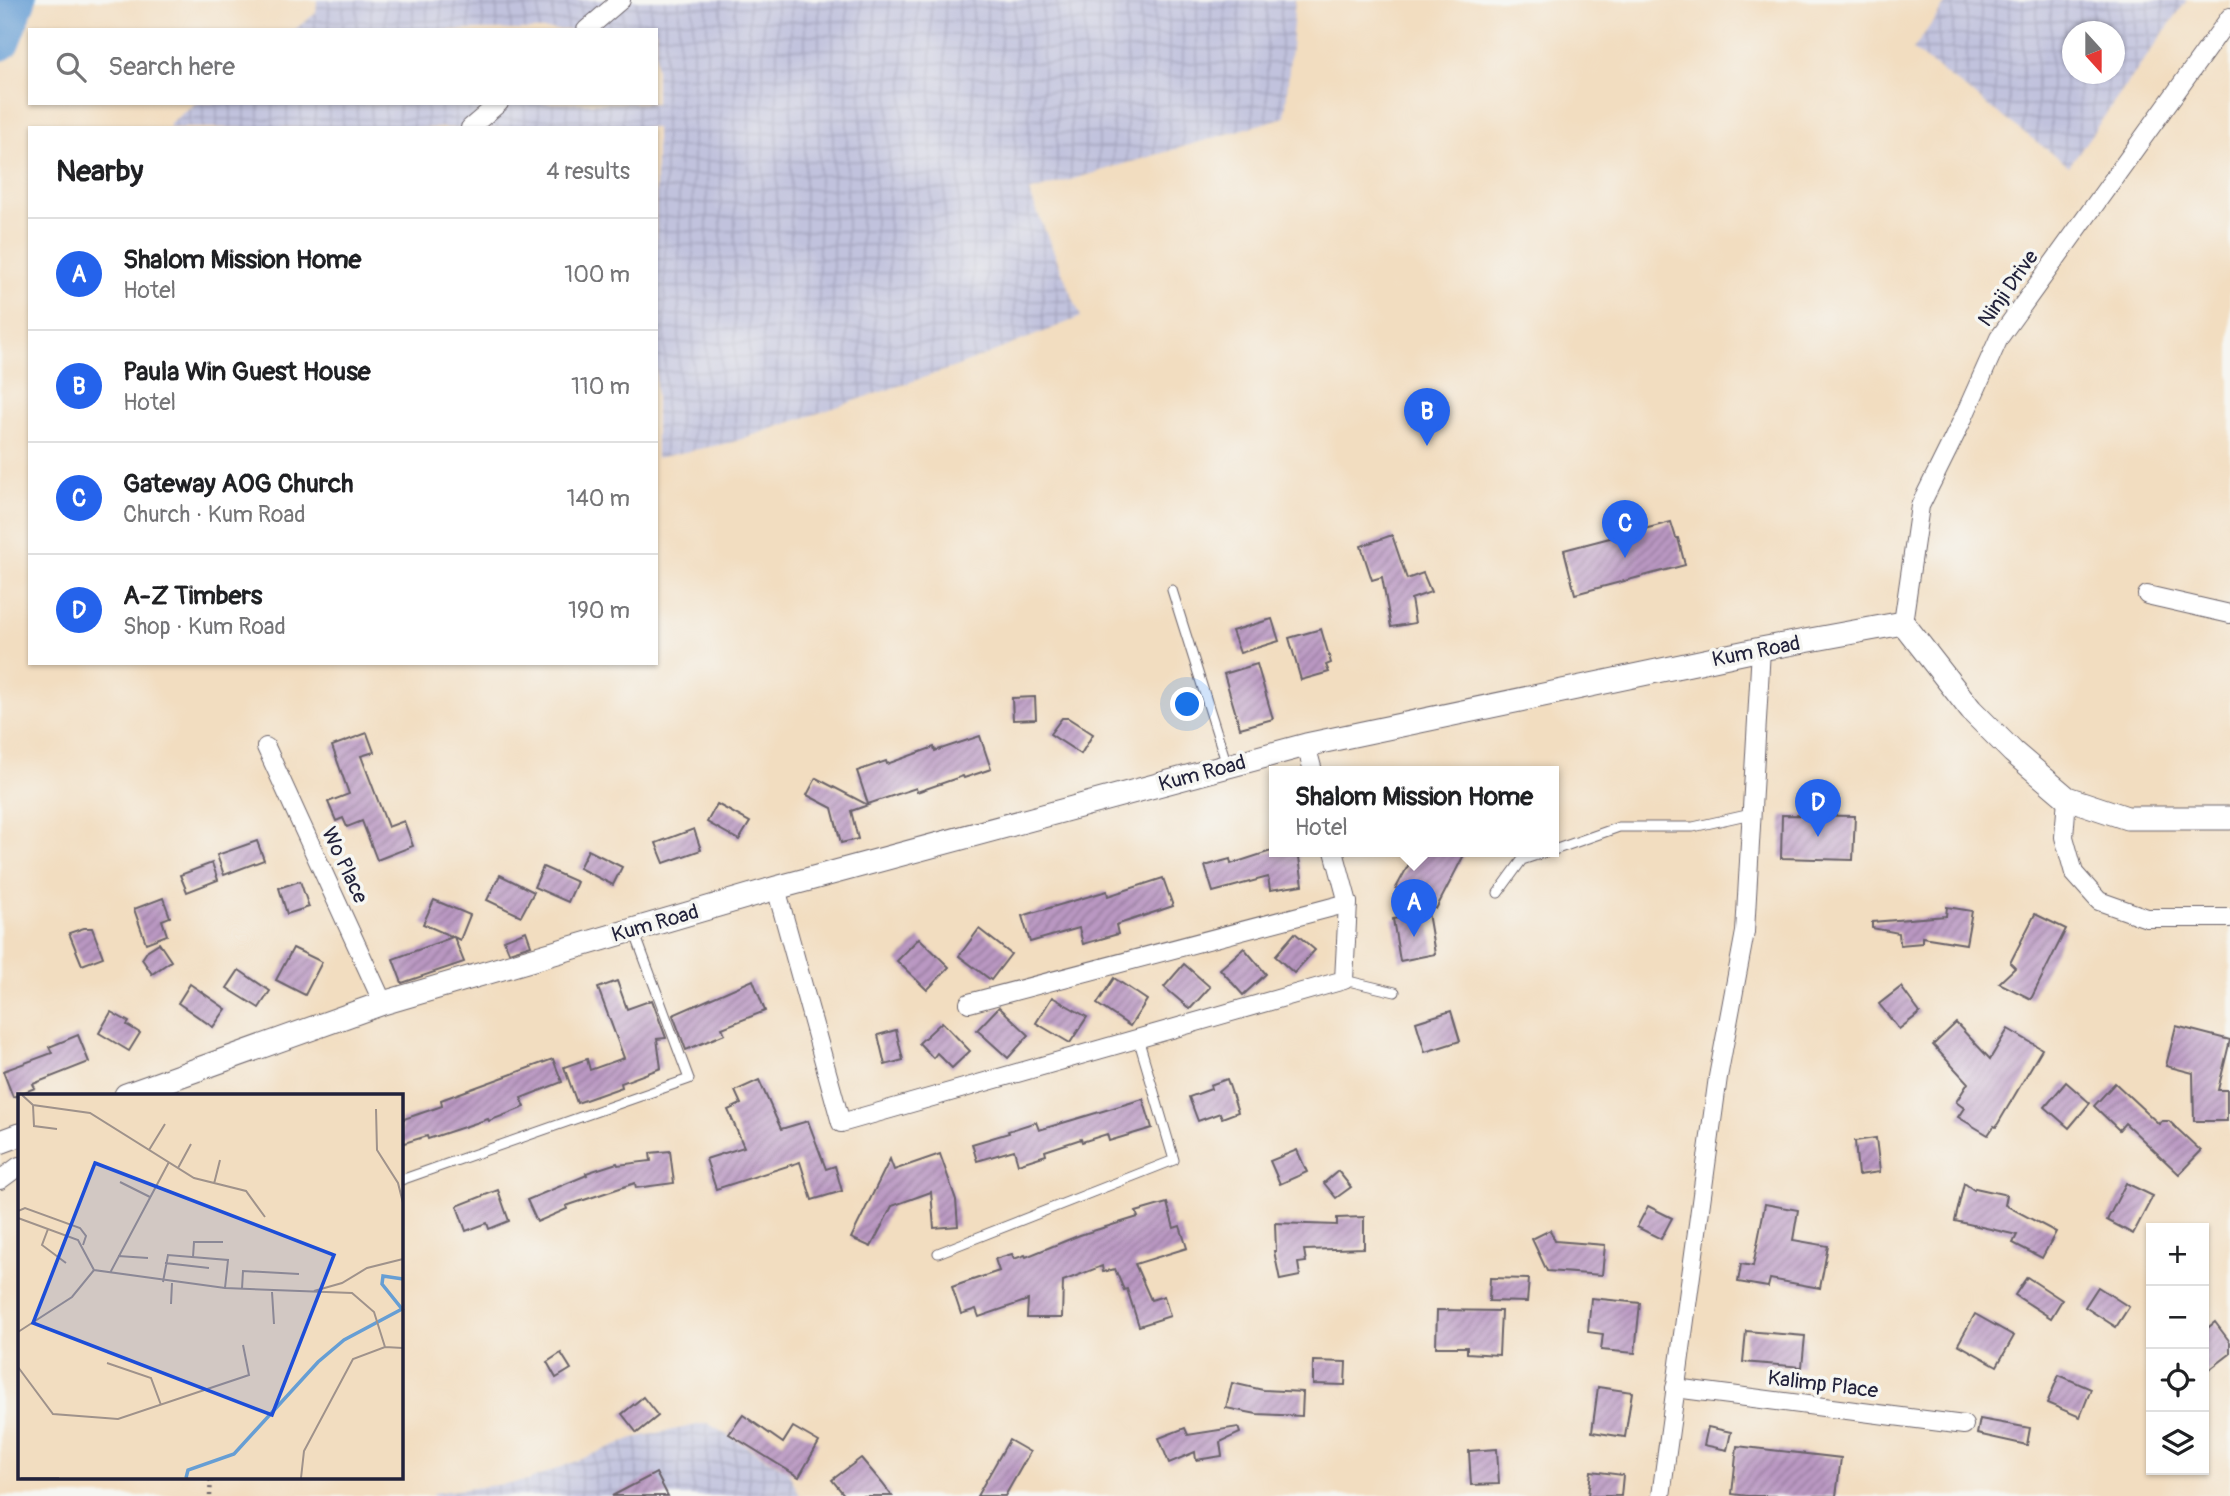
<!DOCTYPE html>
<html lang="en">
<head>
<meta charset="utf-8">
<style>
	body { margin:0; font-family:Pangolin,sans-serif; background:#f2f2f2; color:#202124 }
	.controls { position:absolute; right:21px; bottom:21px; display:grid; overflow:hidden; border-radius:0px; box-shadow:0 2px 5px #0004 }
	.controls button { width:63px; height:63px; display:grid; place-items:center; padding:0; border:0; border-bottom:2px solid #e0e0e0; background:#fff; color:#202124; font:35px sans-serif }
	.compass { position:absolute; left:2062px; top:21px; width:63px; height:63px; border-radius:50%; background:#fff; box-shadow:0 2px 5px #0004; rotate:159deg }
	.you { position:absolute; left:1188px; top:705px; width:24px; height:24px; margin:-18px; border:5px solid #fff; border-radius:50%; background:#1a73e8; box-shadow:0 0 0 10px #1a73e833 }
	.badge { display:grid; place-items:center; width:46px; height:46px; border-radius:50%; background:#2563eb; color:#fff; font-size:23px; font-weight:700 }
	.pin { position:absolute; translate:-50% -58px; filter:drop-shadow(0 2px 4px #0008) }
	.pin::after { content:''; position:absolute; top:37px; width:24px; height:21px; background:inherit; clip-path:polygon(0 0,100% 0,50% 100%) }
	.popup { position:absolute; left:1269px; top:766px; width:290px; height:91px; box-sizing:border-box; display:grid; place-content:center; border-radius:0px; background:#fff; filter:drop-shadow(0 2px 5px #0005); font-size:23px; white-space:nowrap; color:#757577 }
	.popup b { font-size:26px; color:#202124 }
	.popup::after { content:''; position:absolute; left:50%; top:100%; margin-left:-14px; border:14px solid transparent; border-top-color:#fff }
	.list { margin:0; padding:0; list-style:none }
	h2 { display:flex; justify-content:space-between; align-items:center; height:91px; margin:0; padding:0 28px; font-size:30px }
	h2 small { font-size:23px; font-weight:400; color:#757577 }
	.list li { display:grid; grid-template-columns:46px 1fr auto; gap:21px; align-items:center; box-sizing:border-box; height:112px; padding:0 28px; border-top:2px solid #e0e0e0 }
	.list b { display:block; font-size:26px; white-space:nowrap }
	.list p { margin:0; font-size:23px; white-space:nowrap; color:#757577 }
	.list em { font-size:23px; font-style:normal; color:#757577 }
	.icon { flex:none; width:38px; height:38px; fill:none; stroke:currentColor; stroke-width:2; stroke-linecap:round; stroke-linejoin:round }
	.map { position:relative; flex:none; width:2230px; height:1496px; overflow:hidden }
	.search { position:absolute; background:#fff; box-shadow:0 2px 5px #0004; left:28px; top:28px; width:630px; height:77px; display:flex; align-items:center; gap:18px; box-sizing:border-box; padding:0 24px; border-radius:0px; color:#757577; font-size:26px }
	.panel { position:absolute; background:#fff; box-shadow:0 2px 5px #0004; left:28px; top:126px; width:630px; height:539px; border-radius:0px }
	.map>svg:first-child { display:block }
	.industrial { fill:url(#industrial-grid); fill-rule:evenodd }
	.lines { fill:none; stroke-linecap:round; stroke-linejoin:round }
	.river { stroke:#669ed4; stroke-width:40 }
	.building { fill:url(#building-hatch) }
	.service-casing { stroke:#6b636a; stroke-width:11 }
	.minor-casing { stroke:#6b636a; stroke-width:20 }
	.tertiary-casing { stroke:#6b636a; stroke-width:25 }
	.path { stroke:#6b636a; stroke-width:4.5; stroke-dasharray:2 5; stroke-linecap:butt }
	.service { stroke:#fff; stroke-width:9 }
	.minor { stroke:#fff; stroke-width:18 }
	.tertiary { stroke:#fff; stroke-width:23 }
	.labels { text-anchor:middle; stroke-width:7; stroke-linejoin:round; paint-order:stroke }
	.street-label { font-size:21px; fill:#22223b; stroke:#f6f6f2 }
	.inset-river { fill:none; stroke:#669ed4; stroke-width:3.5 }
	.inset-road { fill:none; stroke:#9f928b; stroke-width:2 }
	.view { fill:#1d4ed8; fill-opacity:0.15; stroke:#1d4ed8; stroke-width:3.5 }
	.inset-edge { fill:none; stroke:#22223b; stroke-width:3.5 }
</style>
</head>
<body>
<div class="map">
<svg width="2230" height="1496" viewBox="0 0 2230 1496">
	<defs>
		<pattern id="industrial-grid" width="8" height="8" patternUnits="userSpaceOnUse" patternTransform="scale(1.75)"><rect width="8" height="8" fill="#c1c2dd"/><path d="M0 4h8M4 0v8" fill="none" stroke="#a6a6bf"/></pattern>
		<pattern id="building-hatch" width="6" height="6" patternUnits="userSpaceOnUse" patternTransform="scale(1.75)"><rect width="6" height="6" fill="#ba98c2"/><path d="M-1 1l2-2M0 6l6-6M5 7l2-2" fill="none" stroke="#977c9f"/></pattern>
	</defs>
	<rect width="100%" height="100%" fill="#f6f6f2"/>
	<filter id="ink" filterUnits="userSpaceOnUse"><feTurbulence type="fractalNoise" baseFrequency=".0143" numOctaves="2"/><feDisplacementMap in="SourceGraphic" scale="14" xChannelSelector="R" yChannelSelector="G"/><feConvolveMatrix kernelMatrix="1 2 1 2 8 2 1 2 1" color-interpolation-filters="sRGB"/></filter>
	<filter id="wash" filterUnits="userSpaceOnUse"><feTurbulence type="fractalNoise" baseFrequency=".00686" numOctaves="4" result="noise"/><feDisplacementMap in="SourceGraphic" scale="28" xChannelSelector="R" yChannelSelector="G"/><feGaussianBlur stdDeviation="1.57" result="paint"/><feColorMatrix in="noise" values="0 0 0 0 0 0 0 0 0 0 0 0 0 0 0 0 0 1.4 0 .05"/><feComposite in="paint" operator="in"/></filter>
	<g filter="url(#wash)">
		<rect width="100%" height="100%" fill="#f2ddc0"/>
		<g class="industrial">
			<path d="M317,0H1295L1285,117L1029,192L1081,317L958,366L733,442L656,458V128H170V123L196,103H656V30H294L316,13Z"/>
			<path d="M1948,0H2187L2069,166L1913,50ZM2072,32H2114V74H2072Z"/>
			<path d="M707,1423L788,1471L800,1496H432L433,1493L527,1481L633,1438Z"/>
		</g>
		<g class="lines">
			<path class="river" d="M0,41L16,0"/>
		</g>
		<g id="blocks">
			<g class="building">
				<path d="M1671,522L1676,538H1678L1685,565L1575,594L1564,550Z"/>
				<path d="M1392,535L1407,579L1423,573L1431,592L1411,599L1415,623L1391,627L1382,577L1372,580L1361,546Z"/>
				<path d="M1272,619L1279,641L1240,653L1232,631Z"/>
				<path d="M1321,629L1331,663L1326,665L1329,672L1301,680L1289,638Z"/>
				<path d="M1257,664L1273,719L1240,728L1224,674Z"/>
				<path d="M1035,697L1036,719L1013,720L1012,698Z"/>
				<path d="M1062,718H1068L1093,734L1081,754L1050,734Z"/>
				<path d="M367,733L374,752L361,756L388,827L404,821L413,846L377,860L362,821L347,827L343,818L336,821L328,802L349,794L332,746Z"/>
				<path d="M980,736L991,769L964,778L963,776L917,792L916,788L868,804L857,771L886,761L887,764L934,747L935,751Z"/>
				<path d="M816,778L868,805L851,811L858,839L841,843L832,808L807,795Z"/>
				<path d="M717,804L750,822L739,840L707,822Z"/>
				<path d="M1782,815L1855,816L1853,860L1781,858Z"/>
				<path d="M694,829L701,850L664,863L656,843Z"/>
				<path d="M257,841L264,860L224,875L217,855Z"/>
				<path d="M588,850L622,867L613,885L579,868Z"/>
				<path d="M1271,851H1298L1303,885L1270,890L1268,877L1213,892L1205,866L1230,859L1231,864Z"/>
				<path d="M1416,851H1466L1436,909L1396,888Z"/>
				<path d="M212,863L218,880L187,892L180,875Z"/>
				<path d="M543,867L577,882L568,902L534,887Z"/>
				<path d="M500,875L534,892L521,916L487,900Z"/>
				<path d="M1163,878L1173,906L1116,925L1118,934L1083,944L1079,928L1030,942L1022,916L1107,891L1108,896Z"/>
				<path d="M300,881L309,907L287,914L279,888Z"/>
				<path d="M163,898L170,917L162,920L167,935L146,943L134,909Z"/>
				<path d="M434,900L470,915L460,940L454,937L464,962L402,983L393,959L453,937L423,924Z"/>
				<path d="M1947,907L1972,911L1966,944L1922,937V943L1900,945L1899,933L1872,928V922L1946,916Z"/>
				<path d="M1428,913L1435,954L1400,961L1393,919Z"/>
				<path d="M2035,914L2066,929L2031,999L1999,983L2015,968L2010,963Z"/>
				<path d="M84,928H92L103,957L82,965L69,933Z"/>
				<path d="M979,929L1011,954L991,980L959,956Z"/>
				<path d="M526,931L531,945L509,952L504,940Z"/>
				<path d="M1295,933L1315,950L1294,973L1275,956Z"/>
				<path d="M919,938L949,967L927,990L897,961Z"/>
				<path d="M159,943L171,961L152,974L142,959L148,950Z"/>
				<path d="M293,948L322,962L305,995L276,980Z"/>
				<path d="M1244,948L1266,974L1243,995L1220,969Z"/>
				<path d="M1184,964L1210,987L1190,1009L1164,987Z"/>
				<path d="M239,970L270,991L259,1008L227,988Z"/>
				<path d="M1114,978L1147,1000L1130,1026L1097,1004Z"/>
				<path d="M753,980L765,1011L722,1028L725,1034L686,1050L673,1015Z"/>
				<path d="M617,981L627,1009L652,1000L666,1038L657,1039L661,1068L621,1083L622,1087L577,1103L564,1067L587,1059L590,1070L624,1058L598,988Z"/>
				<path d="M190,984L226,1009L213,1027L178,1003Z"/>
				<path d="M1901,987L1920,1013L1899,1029L1879,1004Z"/>
				<path d="M1052,997L1087,1017L1070,1043L1036,1023Z"/>
				<path d="M999,1007L1029,1035L1008,1058L977,1030Z"/>
				<path d="M1451,1011L1460,1041L1425,1052L1416,1022Z"/>
				<path d="M111,1012L129,1022L127,1025L140,1033L129,1051L99,1033Z"/>
				<path d="M942,1022L970,1051L952,1068L937,1053L933,1058L919,1043Z"/>
				<path d="M1956,1023L1990,1059L2008,1029L2042,1049L1996,1127L1994,1126L1988,1135L1958,1117L1964,1108L1956,1102L1968,1083L1933,1045Z"/>
				<path d="M2176,1026L2230,1040L2218,1090H2227V1121H2194L2193,1073L2166,1066Z"/>
				<path d="M896,1030L903,1060L885,1065L878,1035Z"/>
				<path d="M78,1035L89,1062L33,1084L35,1088L13,1097L3,1071L52,1053L49,1047Z"/>
				<path d="M553,1059L562,1082L521,1098L525,1107L489,1121L488,1119L428,1139L427,1136L401,1144V1120L442,1106L441,1100Z"/>
				<path d="M1227,1079L1238,1112L1222,1118L1220,1113L1198,1121L1189,1097L1211,1089L1210,1085Z"/>
				<path d="M759,1080L781,1129L808,1121L826,1169L835,1166L842,1191L812,1200L800,1162L716,1189L706,1159L744,1147L728,1110L741,1104L735,1091Z"/>
				<path d="M2066,1082L2090,1103L2069,1128L2045,1107Z"/>
				<path d="M2115,1083L2159,1124L2162,1121H2169L2201,1151L2179,1174L2125,1123L2119,1130L2094,1106Z"/>
				<path d="M1143,1099L1152,1128L1109,1141L1107,1134L1082,1142L1081,1139L1045,1151L1046,1155L1018,1164L1014,1150L977,1161L972,1144L1009,1133L1008,1131L1036,1122L1039,1130Z"/>
				<path d="M1876,1138L1880,1172L1858,1175L1855,1141Z"/>
				<path d="M1297,1150L1307,1172L1280,1184L1270,1161Z"/>
				<path d="M670,1151L674,1183L636,1188L635,1183L566,1206L567,1209L537,1222L527,1200L587,1175L586,1173L617,1163L618,1165L651,1161L650,1153Z"/>
				<path d="M940,1154L956,1200L958,1226L934,1228L931,1192L892,1206L871,1247L851,1238L890,1159L894,1170Z"/>
				<path d="M1338,1171L1351,1187L1336,1198L1324,1183Z"/>
				<path d="M1964,1183L1974,1190L1975,1188L2007,1195L2005,1205L2056,1232L2042,1258L2013,1243L2017,1235L1955,1221Z"/>
				<path d="M2126,1183L2153,1196L2133,1234L2107,1220Z"/>
				<path d="M498,1190L509,1221L489,1229L487,1223L466,1231L457,1206Z"/>
				<path d="M1167,1203L1174,1228L1180,1226L1187,1248L1135,1264L1151,1300L1164,1296L1170,1316L1139,1326L1127,1289L1124,1290L1115,1269L1103,1272L1102,1266L1063,1281L1062,1318H1027L1028,1300L979,1317L976,1309L961,1314L952,1287L999,1271L995,1259L1012,1254L1014,1259L1025,1255L1026,1257L1080,1235L1138,1217L1136,1212Z"/>
				<path d="M1765,1204L1798,1210L1793,1240L1828,1246L1820,1288L1770,1279L1768,1287L1738,1282L1741,1264L1753,1266Z"/>
				<path d="M1648,1206L1672,1218L1661,1239L1637,1227Z"/>
				<path d="M1364,1217V1248L1304,1250L1306,1262L1298,1263L1300,1276L1280,1280L1274,1251H1276L1275,1223L1337,1225V1218Z"/>
				<path d="M1550,1230L1555,1241L1605,1245L1602,1275L1547,1271L1532,1239Z"/>
				<path d="M2027,1277L2062,1300L2051,1318L2015,1295Z"/>
				<path d="M1490,1278L1529,1279L1527,1302L1489,1301Z"/>
				<path d="M2098,1287L2129,1307L2116,1327L2085,1307Z"/>
				<path d="M1591,1298L1640,1303L1635,1353L1601,1350L1603,1334L1588,1332Z"/>
				<path d="M1437,1310L1501,1311L1499,1355L1467,1353V1347H1436Z"/>
				<path d="M1975,1314L2014,1336L1997,1366L1958,1344Z"/>
				<path d="M2215,1322L2230,1342V1354L2204,1374V1331Z"/>
				<path d="M1746,1331L1805,1336L1802,1367L1743,1362Z"/>
				<path d="M561,1353L571,1369L556,1378L547,1362Z"/>
				<path d="M1313,1361L1346,1362L1345,1385L1313,1384Z"/>
				<path d="M2059,1375L2091,1389L2080,1417L2047,1403Z"/>
				<path d="M1232,1383L1263,1390L1303,1392L1302,1416L1257,1414L1226,1408Z"/>
				<path d="M1598,1387L1632,1392L1625,1437L1592,1432Z"/>
				<path d="M643,1397L658,1416L637,1433L622,1414Z"/>
				<path d="M743,1415L783,1443L793,1427L819,1442L799,1477L729,1434Z"/>
				<path d="M1980,1419L2030,1428L2027,1445L1977,1434Z"/>
				<path d="M1238,1427L1240,1433L1220,1442L1222,1456L1196,1460L1195,1452L1169,1463L1159,1438L1185,1428L1188,1435Z"/>
				<path d="M1708,1427L1731,1432L1727,1450L1704,1445Z"/>
				<path d="M1009,1440L1030,1452L1005,1496H977Z"/>
				<path d="M1737,1446L1841,1458L1836,1496H1748L1732,1494Z"/>
				<path d="M1497,1449L1499,1484L1471,1485L1469,1451Z"/>
				<path d="M861,1458L882,1483L892,1496H845L832,1480Z"/>
				<path d="M1591,1471L1623,1475L1621,1496H1588Z"/>
				<path d="M656,1473L668,1496H612Z"/>
			</g>
		</g>
	</g>
	<g filter="url(#ink)">
		<use href="#blocks" fill-opacity="0" stroke="#6b636a" stroke-width="2"/>
		<g class="lines">
			<defs>
				<g id="service">
					<path d="M1172,590L1227,765"/>
					<path d="M1554,850L1619,827H1693L1751,814"/>
					<path d="M1498,893L1522,860L1549,851"/>
					<path d="M1344,980L1395,992"/>
					<path d="M401,1180L689,1079L634,931"/>
					<path d="M938,1253L1174,1160L1138,1038"/>
				</g>
				<g id="minor">
					<path d="M586,30L621,0"/>
					<path d="M470,128L499,103"/>
					<path d="M2147,595L2230,614"/>
					<path d="M1903,623L1920,506L1961,423L1999,338L2230,17"/>
					<path d="M1306,745L1313,771"/>
					<path d="M266,747L383,1003"/>
					<path d="M2067,798L2064,837L2074,873L2099,901L2147,918H2230"/>
					<path d="M776,888L841,1123L1344,980L1348,903L1334,851"/>
					<path d="M969,1003L1348,903"/>
					<path d="M0,1180L19,1166"/>
					<path d="M1675,1388L1964,1425"/>
					<path d="M1661,1496L1718,1077L1745,932L1761,649"/>
				</g>
				<g id="tertiary">
					<path d="M126,1095L383,1003L776,888L1306,745L1761,649L1903,623L1971,710L2013,752L2067,798L2127,818H2230"/>
					<path d="M0,1142L19,1135"/>
				</g>
			</defs>
			<use href="#service" class="service-casing"/>
			<use href="#minor" class="minor-casing"/>
			<use href="#tertiary" class="tertiary-casing"/>
			<path class="path" d="M210,1496L211,1477"/>
			<use href="#service" class="service"/>
			<use href="#minor" class="minor"/>
			<use href="#tertiary" class="tertiary"/>
		</g>
	</g>
	<g class="labels">
		<g class="street-label">
			<text transform="translate(2008 288) rotate(-55)" y="7">Ninji Drive</text>
			<text transform="translate(1756 651) rotate(-11)" y="7">Kum Road</text>
			<text transform="translate(1202 773) rotate(-15)" y="7">Kum Road</text>
			<text transform="translate(345 865) rotate(65)" y="7">Wo Place</text>
			<text transform="translate(655 923) rotate(-16)" y="7">Kum Road</text>
			<text transform="translate(1823 1384) rotate(7)" y="7">Kalimp Place</text>
		</g>
	</g>
	<g transform="translate(18 1094)">
		<rect width="385" height="385" fill="#f2ddc0"/>
		<path class="inset-river" d="M168,384L170,376L216,360L300,268L326,246L384,215L364,190L365,182L385,185"/>
		<path class="inset-road" d="M4,1L15,11L72,19L176,84L228,97L247,123M15,11L16,32L39,35M358,15L359,56L380,89L385,109M131,56L147,30M160,74L173,50M102,88L132,103M196,90L202,66M0,117L7,114L62,134L68,142L65,151M0,124L60,146L76,176L207,194L334,199L356,218L367,253M30,135L24,151L48,169M100,162L130,164M175,163L176,148H205M147,169L191,174M92,179L151,68M145,188L150,161L210,166L207,194M224,195L225,177L281,180M296,197L324,189L349,174L385,165M254,198L256,230M153,210L154,189M0,238L54,203L76,176M89,269L133,284L143,311M0,273L35,320L100,325L231,281L225,251M3,384H41M283,384L286,357L335,265L367,253L385,254"/>
		<path class="view" d="M77,69L316,161L254,321L15,229Z"/>
		<rect width="385" height="385" class="inset-edge"/>
	</g>
</svg>
<div class="controls">
<button>+</button>
<button>−</button>
<button><svg class="icon" aria-label="locate" viewBox="0 0 24 24"><circle cx="12" cy="12" r="6"/><path d="M12 2v4M12 18v4M2 12h4M18 12h4"/></svg></button>
<button><svg class="icon" aria-label="layers" viewBox="0 0 24 24"><path d="M12 4l9 5-9 5-9-5zM3 14l9 5 9-5"/></svg></button>
</div>
<svg class="compass" viewBox="-18 -18 36 36"><path d="M0-13l5 13h-10z" fill="#e53935"/><path d="M0 13l5-13h-10z" fill="#757577"/></svg>
<div class="you"></div>
<div class="pin badge" style="left:1414px;top:937px">A</div>
<div class="popup"><b>Shalom Mission Home</b>Hotel</div>
<div class="pin badge" style="left:1427px;top:446px">B</div>
<div class="pin badge" style="left:1625px;top:558px">C</div>
<div class="pin badge" style="left:1818px;top:837px">D</div>
<div class="search"><svg class="icon" aria-label="search" viewBox="0 0 24 24"><circle cx="10" cy="10" r="6"/><path d="M15 15l6 6"/></svg>Search here</div>
<section class="panel">
<h2>Nearby<small>4 results</small></h2>
<ul class="list">
<li><span class="badge">A</span><div><b>Shalom Mission Home</b><p>Hotel</p></div><em>100 m</em></li>
<li><span class="badge">B</span><div><b>Paula Win Guest House</b><p>Hotel</p></div><em>110 m</em></li>
<li><span class="badge">C</span><div><b>Gateway AOG Church</b><p>Church · Kum Road</p></div><em>140 m</em></li>
<li><span class="badge">D</span><div><b>A-Z Timbers</b><p>Shop · Kum Road</p></div><em>190 m</em></li>
</ul>
</section>
</div>
</body>
</html>
